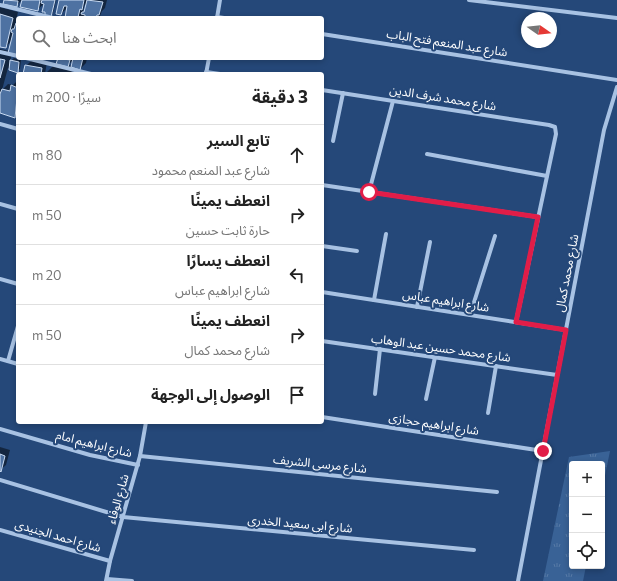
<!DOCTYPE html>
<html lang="ar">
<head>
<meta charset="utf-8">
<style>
	body { margin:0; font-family:Commissioner,"Noto Sans Arabic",sans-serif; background:#f2f2f2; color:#222; direction:rtl }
	.controls { position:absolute; right:12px; bottom:12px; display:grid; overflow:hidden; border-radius:4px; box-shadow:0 2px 6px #0003 }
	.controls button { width:36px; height:36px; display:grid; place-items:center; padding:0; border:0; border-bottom:1px solid #e0e0e0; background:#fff; color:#222; font:20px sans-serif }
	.compass { position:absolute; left:521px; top:12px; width:36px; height:36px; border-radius:50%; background:#fff; box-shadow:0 2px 6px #0003; rotate:104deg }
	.stop { position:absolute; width:12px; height:12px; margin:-9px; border:3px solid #e11d48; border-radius:50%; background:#fff }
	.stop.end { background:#e11d48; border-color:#fff; box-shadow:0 1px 4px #0008 }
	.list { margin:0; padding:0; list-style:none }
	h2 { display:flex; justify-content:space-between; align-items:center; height:52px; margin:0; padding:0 16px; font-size:17px }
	h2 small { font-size:13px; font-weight:400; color:#767676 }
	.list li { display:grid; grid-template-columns:26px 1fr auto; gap:12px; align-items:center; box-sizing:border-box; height:60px; padding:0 16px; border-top:1px solid #e0e0e0 }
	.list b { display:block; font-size:15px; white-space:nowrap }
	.list p { margin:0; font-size:13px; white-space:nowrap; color:#767676 }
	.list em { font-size:13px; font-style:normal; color:#767676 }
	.icon { flex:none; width:22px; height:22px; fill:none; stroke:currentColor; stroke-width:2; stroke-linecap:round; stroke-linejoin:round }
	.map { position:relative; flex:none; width:617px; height:581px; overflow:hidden; direction:ltr }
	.search { position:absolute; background:#fff; box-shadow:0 2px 6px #0003; left:16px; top:16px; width:308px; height:44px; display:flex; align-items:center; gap:10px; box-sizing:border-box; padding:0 14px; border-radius:4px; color:#767676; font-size:15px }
	.panel { position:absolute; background:#fff; box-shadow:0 2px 6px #0003; left:16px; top:72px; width:308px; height:352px; border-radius:4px; direction:rtl }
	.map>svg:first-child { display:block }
	.grass { fill:url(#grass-tufts) }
	.shadow { fill:#0007; fill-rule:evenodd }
	.building { fill:#4e72a2; stroke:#cadcf3 }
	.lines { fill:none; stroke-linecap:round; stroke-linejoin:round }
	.minor { stroke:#a8c2e3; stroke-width:4 }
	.route { stroke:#e11d48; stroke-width:5 }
	.labels { text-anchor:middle; stroke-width:4; stroke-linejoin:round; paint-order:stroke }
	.street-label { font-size:12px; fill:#fff; stroke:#254879 }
</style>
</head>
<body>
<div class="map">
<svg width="617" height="581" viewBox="0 0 617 581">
	<defs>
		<pattern id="grass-tufts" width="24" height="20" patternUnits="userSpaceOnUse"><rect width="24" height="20" fill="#396296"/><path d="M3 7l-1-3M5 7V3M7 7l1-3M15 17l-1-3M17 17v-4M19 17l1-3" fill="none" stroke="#577aa6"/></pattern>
	</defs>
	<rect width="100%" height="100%" fill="#254879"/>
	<path class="grass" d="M610,451L602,490V464H572V566H586L583,581H543L569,457Z"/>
	<g class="shadow">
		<path d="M5,0H22L16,6L4,3Z"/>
		<path d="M23,0H56L53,13L50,15L46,2L37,10Z"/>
		<path d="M60,0H107L105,8L102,11L100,16L103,17L102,18H86V16L84,18H66L68,7L61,14ZM87,3L86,9L83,12L84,6Z"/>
		<path d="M0,7L18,12L15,25L18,22V54L12,53L10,62L14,58L21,60L20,69L17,71L8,68L2,90L8,84L13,85L18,80V114L14,117L0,112V49L9,51L12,40L6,47L0,46Z"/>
		<path d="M59,58H87L86,63L80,69L73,67L71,74H24L26,66L32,60L47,62L45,74L56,63H57ZM73,60L72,66L68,65Z"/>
		<path d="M0,447L10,450L6,465L0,470Z"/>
	</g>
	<g class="building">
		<path d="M4,0L18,1L17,7L3,4Z"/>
		<path d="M22,0H40L38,11L20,7Z"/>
		<path d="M42,0H55L51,17L45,15V12H42L44,4L41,3Z"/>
		<path d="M59,0H84L82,10L80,9L78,17L82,18H65L67,6H64L61,15L56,14Z"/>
		<path d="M87,0L103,2L99,15H97L96,18H85V15L81,14L82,12H84Z"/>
		<path d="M0,14L13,18L6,48L0,47Z"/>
		<path d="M16,23L18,24V55L8,53L13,33L11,32L12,29H14Z"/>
		<path d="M58,58L70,60L68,67L56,64Z"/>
		<path d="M73,58H83L80,70L71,67Z"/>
		<path d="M0,59L5,60L0,78Z"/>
		<path d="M10,60L19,62L18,73L9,70Z"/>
		<path d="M25,65L42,68L41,74H23Z"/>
		<path d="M11,85L18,88L15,118L0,113V94L2,89L10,91Z"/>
		<path d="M0,454L5,456L1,472L0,471Z"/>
	</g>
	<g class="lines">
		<g class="minor">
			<path d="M469,0L617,18"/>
			<path d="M0,5L53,18"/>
			<path d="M217,17L224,18"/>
			<path d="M217,18L220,0"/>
			<path d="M322,34L617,80"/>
			<path d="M0,52L18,56"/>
			<path d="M26,58L91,74"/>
			<path d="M206,72L220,74"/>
			<path d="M206,74L209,58"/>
			<path d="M322,90L549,125L555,127L556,134L516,322"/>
			<path d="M0,124L18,129"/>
			<path d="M333,141L343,93"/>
			<path d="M427,154L547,176"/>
			<path d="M322,185L538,217"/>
			<path d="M369,192L393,101"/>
			<path d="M0,204L18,209"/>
			<path d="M322,246L357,251"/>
			<path d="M0,279L18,284"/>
			<path d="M322,292L566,330"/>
			<path d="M374,300L386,234"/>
			<path d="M417,307L430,242"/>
			<path d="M470,315L495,236"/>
			<path d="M322,341L557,375"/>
			<path d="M0,359L18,364"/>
			<path d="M8,361L18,326"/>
			<path d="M375,394L380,349"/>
			<path d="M426,399L435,357"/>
			<path d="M488,413L496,366"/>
			<path d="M322,417L543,451"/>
			<path d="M0,429L90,455L138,465"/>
			<path d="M140,456L497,492"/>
			<path d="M0,480L123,517L474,550"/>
			<path d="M0,530L110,561"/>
			<path d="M107,579L132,581"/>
			<path d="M106,581L110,561L140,456L146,422"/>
			<path d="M518,581L604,130L617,87"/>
		</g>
	</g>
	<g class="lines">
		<path class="route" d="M369,192L538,217L516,322L566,330L543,451"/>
	</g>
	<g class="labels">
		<g class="street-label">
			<text transform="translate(447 43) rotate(9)" y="4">شارع عبد المنعم فتح الباب</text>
			<text transform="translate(443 98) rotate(9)" y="4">شارع محمد شرف الدين</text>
			<text transform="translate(567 273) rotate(-79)" y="4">شارع محمد كمال</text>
			<text transform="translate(446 301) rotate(9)" y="4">شارع ابراهيم عباس</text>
			<text transform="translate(441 348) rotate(8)" y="4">شارع محمد حسين عبد الوهاب</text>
			<text transform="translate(434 424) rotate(9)" y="4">شارع ابراهيم حجازى</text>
			<text transform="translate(94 444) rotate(14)" y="4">شارع ابراهيم امام</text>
			<text transform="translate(320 464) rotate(6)" y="4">شارع مرسى الشريف</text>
			<text transform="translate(118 499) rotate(-74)" y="4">شارع الوفاء</text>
			<text transform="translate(300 524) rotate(5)" y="4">شارع ابى سعيد الخدرى</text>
			<text transform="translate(58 536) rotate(16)" y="4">شارع احمد الجنيدى</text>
		</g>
	</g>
</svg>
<div class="controls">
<button>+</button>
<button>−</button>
<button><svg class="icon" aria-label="locate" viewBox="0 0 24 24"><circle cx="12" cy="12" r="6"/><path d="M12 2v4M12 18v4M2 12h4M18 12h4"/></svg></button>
</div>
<svg class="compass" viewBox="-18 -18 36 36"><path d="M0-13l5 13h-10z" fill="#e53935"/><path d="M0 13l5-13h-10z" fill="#767676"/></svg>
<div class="stop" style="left:369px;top:192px"></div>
<div class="stop end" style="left:543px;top:451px"></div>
<div class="search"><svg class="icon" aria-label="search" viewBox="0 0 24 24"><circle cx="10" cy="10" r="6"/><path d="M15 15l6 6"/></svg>ابحث هنا</div>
<section class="panel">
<h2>3 دقيقة<small>سيرًا · 200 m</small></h2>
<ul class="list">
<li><svg class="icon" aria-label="ahead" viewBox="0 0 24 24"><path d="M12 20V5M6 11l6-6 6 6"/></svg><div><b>تابع السير</b><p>شارع عبد المنعم محمود</p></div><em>80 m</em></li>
<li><svg class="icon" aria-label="right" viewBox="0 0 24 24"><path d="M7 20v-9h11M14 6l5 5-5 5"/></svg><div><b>انعطف يمينًا</b><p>حارة ثابت حسين</p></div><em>50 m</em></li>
<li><svg class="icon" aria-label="left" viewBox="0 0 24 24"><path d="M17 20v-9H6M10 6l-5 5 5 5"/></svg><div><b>انعطف يسارًا</b><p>شارع ابراهيم عباس</p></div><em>20 m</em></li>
<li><svg class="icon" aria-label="right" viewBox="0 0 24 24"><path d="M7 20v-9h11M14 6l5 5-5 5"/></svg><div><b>انعطف يمينًا</b><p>شارع محمد كمال</p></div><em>50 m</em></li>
<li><svg class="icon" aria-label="arrive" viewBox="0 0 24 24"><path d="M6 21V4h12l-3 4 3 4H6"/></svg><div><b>الوصول إلى الوجهة</b></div></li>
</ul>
</section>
</div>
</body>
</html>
